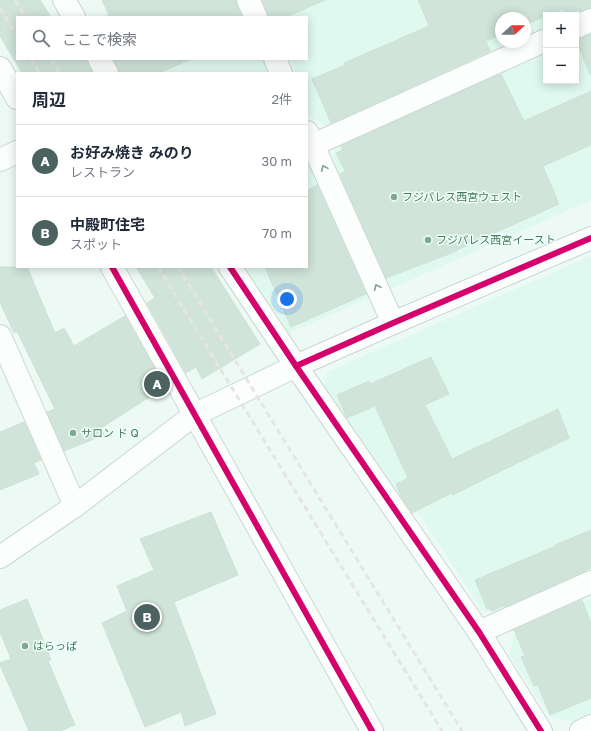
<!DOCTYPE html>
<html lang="ja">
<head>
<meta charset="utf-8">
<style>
	body { margin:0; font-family:"Golos Text","Noto Sans JP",sans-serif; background:#f6f6f7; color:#1f2937 }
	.controls { position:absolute; right:12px; top:12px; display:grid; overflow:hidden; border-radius:0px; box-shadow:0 2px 10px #0003 }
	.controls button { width:36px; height:36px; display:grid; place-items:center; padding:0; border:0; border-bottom:1px solid #e0e1e3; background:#fff; color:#1f2937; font:20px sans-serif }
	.compass { position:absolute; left:495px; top:12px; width:36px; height:36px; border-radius:50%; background:#fff; box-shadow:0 2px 10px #0003; rotate:69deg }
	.you { position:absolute; left:287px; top:299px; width:14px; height:14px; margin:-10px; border:3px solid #fff; border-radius:50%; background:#1a73e8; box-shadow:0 0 0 6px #1a73e833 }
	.badge { display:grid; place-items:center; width:26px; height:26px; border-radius:50%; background:#4b6260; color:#fff; font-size:13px; font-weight:700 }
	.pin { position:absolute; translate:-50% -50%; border:2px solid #fff; box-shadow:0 1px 4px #0006 }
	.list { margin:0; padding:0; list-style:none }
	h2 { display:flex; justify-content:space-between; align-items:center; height:52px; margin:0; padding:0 16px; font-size:17px }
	h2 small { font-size:13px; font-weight:400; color:#747a83 }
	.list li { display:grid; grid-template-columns:26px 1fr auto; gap:12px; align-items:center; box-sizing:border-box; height:72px; padding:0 16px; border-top:1px solid #e0e1e3 }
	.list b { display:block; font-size:15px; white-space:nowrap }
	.list p { margin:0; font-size:13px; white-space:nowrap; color:#747a83 }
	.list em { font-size:13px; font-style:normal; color:#747a83 }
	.icon { flex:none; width:22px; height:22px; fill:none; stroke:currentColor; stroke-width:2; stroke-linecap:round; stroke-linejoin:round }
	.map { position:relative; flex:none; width:591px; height:731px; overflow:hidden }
	.search { position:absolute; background:#fff; box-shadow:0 2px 10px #0003; left:16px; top:16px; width:292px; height:44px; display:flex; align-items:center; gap:10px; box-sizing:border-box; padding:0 14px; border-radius:0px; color:#747a83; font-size:15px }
	.panel { position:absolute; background:#fff; box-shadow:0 2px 10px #0003; left:16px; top:72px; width:292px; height:196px; border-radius:0px }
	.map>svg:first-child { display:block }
	.residential { fill:#e0f9f0 }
	.building { fill:#d0e4da; stroke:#cee2d8 }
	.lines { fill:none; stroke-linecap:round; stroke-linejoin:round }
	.minor-casing { stroke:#c8d8d1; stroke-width:24 }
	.tertiary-casing { stroke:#c8d8d1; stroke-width:24 }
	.minor { stroke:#fcfefe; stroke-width:22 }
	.tertiary { stroke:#fcfefe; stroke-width:22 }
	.rail { stroke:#e6e5e2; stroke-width:3; stroke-dasharray:6 4; stroke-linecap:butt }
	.cycleway-casing { stroke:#effffa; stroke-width:8 }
	.cycleway { stroke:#d6006c; stroke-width:6 }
	.oneway { stroke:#7ea28d }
	.poi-dot { fill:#81a792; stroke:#effffa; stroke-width:1.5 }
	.labels { text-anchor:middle; stroke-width:3; stroke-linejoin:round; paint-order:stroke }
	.poi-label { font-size:11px; fill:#487b5d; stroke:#effffa; text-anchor:start }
</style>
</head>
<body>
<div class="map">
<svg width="591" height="731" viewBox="0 0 591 731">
	<rect width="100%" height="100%" fill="#ecf9f5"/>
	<g class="residential">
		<path d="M264,0H591V7L574,15H546V28L525,37V18H501V42H514L326,127L309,115L307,110V73H296L290,59H307V17H271Z"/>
		<path d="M591,31V200L388,290L331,163L336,146L546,52V81H576V38Z"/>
		<path d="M116,59H265L271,73H124Z"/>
		<path d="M307,154L371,297L289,333L246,267H307Z"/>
		<path d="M591,256V571L497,613L482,610L418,512L409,516L324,387L327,372Z"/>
		<path d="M591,598V713L571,722L550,716L509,654L514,634Z"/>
	</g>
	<g class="building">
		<path d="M0,0H40L51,17H17V59H87L88,65L93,73H22L0,36Z"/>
		<path d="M102,0H236L237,5L242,17H105L109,15Z"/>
		<path d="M262,0H325L286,17H268L267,12Z"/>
		<path d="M418,0H591V8L586,9L572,15H566L563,9L549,15H546V16L525,25V18H501V35L486,41L490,51L331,123L312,79L345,65L344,63L429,26Z"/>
		<path d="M591,34V75H590L576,39L581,38Z"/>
		<path d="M113,59H191L159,73H119L118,67Z"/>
		<path d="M501,74L524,121L591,91V145L543,166L559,204L457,250V251L386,278L340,174L345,171L336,153L343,150L341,146Z"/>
		<path d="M317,185L366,294L291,327L265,267H307V191Z"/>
		<path d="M0,267H27L55,333L64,328L74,346L125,316L165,387L101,428L104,435L64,451L47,412L55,409L17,331L14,333L0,302Z"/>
		<path d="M136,267H211L260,344L202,379L196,367L186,373L147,303L155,298Z"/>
		<path d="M431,357L449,394L425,405L452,459L558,409L569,438L489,477L453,495L452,493L412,513L402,498L396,484L408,478L375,406L347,418L337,395L369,381L370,384Z"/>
		<path d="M24,422L41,460L34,463L39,474L0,490V432Z"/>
		<path d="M211,512L238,575L174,602L216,714L185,726L181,712L145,727L102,623L127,611L117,586L154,570L140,539Z"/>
		<path d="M591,530V568L505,607L504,606L491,611L490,608L487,609L475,580L556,546L555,545Z"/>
		<path d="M27,599L51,660L48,661L75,725L60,731H29L0,665V663L11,659L0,632V610Z"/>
		<path d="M582,600L591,623V698L550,715L538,685L534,686L521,657L525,656L514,630Z"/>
	</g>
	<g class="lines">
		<defs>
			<g id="minor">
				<path d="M64,0L74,17"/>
				<path d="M248,0L256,17"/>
				<path d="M576,27L591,20"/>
				<path d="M99,59L107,73"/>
				<path d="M275,59L281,73"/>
				<path d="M0,68L17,98"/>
				<path d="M307,132L393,323"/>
				<path d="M313,145L546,40"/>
				<path d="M0,160L17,152"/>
				<path d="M112,267L372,731"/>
				<path d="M230,267L296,366L479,632L541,731"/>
				<path d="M0,336L75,506"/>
				<path d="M479,632L591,582"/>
				<path d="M581,731L591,726"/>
			</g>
			<path id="tertiary" d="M0,557L75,506L194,415L296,366L393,323L591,238"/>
		</defs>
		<use href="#minor" class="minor-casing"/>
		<use href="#tertiary" class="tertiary-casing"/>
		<use href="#minor" class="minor"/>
		<use href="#tertiary" class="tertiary"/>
		<g class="rail">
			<path d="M15,0L26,17"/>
			<path d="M0,8L17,36"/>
			<path d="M31,59L39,73"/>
			<path d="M51,59L60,73"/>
			<path d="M158,267L442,731"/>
			<path d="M178,267L462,731"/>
		</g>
		<defs>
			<g id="cycleway">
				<path d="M112,267L372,731"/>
				<path d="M230,267L296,366L479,632L541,731"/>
				<path d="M296,366L393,323L591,238"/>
			</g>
		</defs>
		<use href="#cycleway" class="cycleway-casing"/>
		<use href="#cycleway" class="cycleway"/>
	</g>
	<defs><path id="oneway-chevron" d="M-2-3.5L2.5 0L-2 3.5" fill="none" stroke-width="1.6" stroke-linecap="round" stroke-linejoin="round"/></defs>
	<g class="oneway">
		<use href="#oneway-chevron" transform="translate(324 168) rotate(-114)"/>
		<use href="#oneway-chevron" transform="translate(377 287) rotate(-114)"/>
	</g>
	<g class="poi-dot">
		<circle cx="394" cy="197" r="4"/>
		<circle cx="428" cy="240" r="4"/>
		<circle cx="73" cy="433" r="4"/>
		<circle cx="25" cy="646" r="4"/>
	</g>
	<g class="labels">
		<g class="poi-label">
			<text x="402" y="201">フジパレス西宮ウェスト</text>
			<text x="436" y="244">フジパレス西宮イースト</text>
			<text x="81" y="437">サロン ド Q</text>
			<text x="33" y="650">はらっぱ</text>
		</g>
	</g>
</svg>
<div class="controls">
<button>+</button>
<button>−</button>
</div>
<svg class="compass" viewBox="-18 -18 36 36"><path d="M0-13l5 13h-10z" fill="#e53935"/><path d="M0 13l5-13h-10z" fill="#747a83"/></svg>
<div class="you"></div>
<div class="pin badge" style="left:157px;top:384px">A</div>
<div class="pin badge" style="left:147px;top:617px">B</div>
<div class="search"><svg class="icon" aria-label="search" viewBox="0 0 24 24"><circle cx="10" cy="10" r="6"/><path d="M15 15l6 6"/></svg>ここで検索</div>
<section class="panel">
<h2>周辺<small>2件</small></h2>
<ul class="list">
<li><span class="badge">A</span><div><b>お好み焼き みのり</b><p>レストラン</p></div><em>30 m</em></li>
<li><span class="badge">B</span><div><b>中殿町住宅</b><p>スポット</p></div><em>70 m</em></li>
</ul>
</section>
</div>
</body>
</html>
